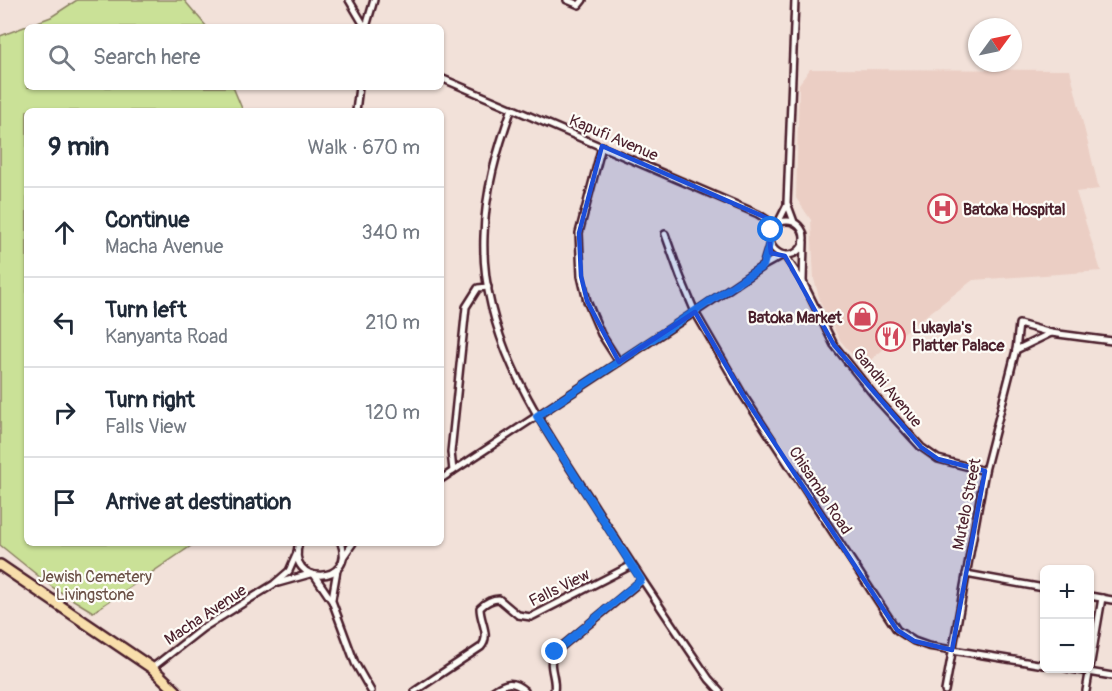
<!DOCTYPE html>
<html lang="en">
<head>
<meta charset="utf-8">
<style>
	body { margin:0; font-family:Pangolin,sans-serif; background:#f2f2f3; color:#1f2937 }
	.controls { position:absolute; right:18px; bottom:18px; display:grid; overflow:hidden; border-radius:9px; box-shadow:0 2px 4px #0004 }
	.controls button { width:54px; height:54px; display:grid; place-items:center; padding:0; border:0; border-bottom:2px solid #e0e1e3; background:#fff; color:#1f2937; font:30px sans-serif }
	.compass { position:absolute; left:968px; top:18px; width:54px; height:54px; border-radius:50%; background:#fff; box-shadow:0 2px 4px #0004; rotate:57deg }
	.stop { position:absolute; width:18px; height:18px; margin:-14px; border:4px solid #1a73e8; border-radius:50%; background:#fff }
	.stop.end { background:#1a73e8; border-color:#fff; box-shadow:0 2px 6px #0008 }
	.list { margin:0; padding:0; list-style:none }
	h2 { display:flex; justify-content:space-between; align-items:center; height:78px; margin:0; padding:0 24px; font-size:26px }
	h2 small { font-size:20px; font-weight:400; color:#747a83 }
	.list li { display:grid; grid-template-columns:39px 1fr auto; gap:18px; align-items:center; box-sizing:border-box; height:90px; padding:0 24px; border-top:2px solid #e0e1e3 }
	.list b { display:block; font-size:22px; white-space:nowrap }
	.list p { margin:0; font-size:20px; white-space:nowrap; color:#747a83 }
	.list em { font-size:20px; font-style:normal; color:#747a83 }
	.icon { flex:none; width:33px; height:33px; fill:none; stroke:currentColor; stroke-width:2; stroke-linecap:round; stroke-linejoin:round }
	.map { position:relative; flex:none; width:1112px; height:691px; overflow:hidden }
	.search { position:absolute; background:#fff; box-shadow:0 2px 4px #0004; left:24px; top:24px; width:420px; height:66px; display:flex; align-items:center; gap:15px; box-sizing:border-box; padding:0 21px; border-radius:9px; color:#747a83; font-size:22px }
	.panel { position:absolute; background:#fff; box-shadow:0 2px 4px #0004; left:24px; top:108px; width:420px; height:438px; border-radius:9px }
	.map>svg:first-child { display:block }
	.built { fill:#ebcec4 }
	.green { fill:#cae197; stroke:#8a8061; stroke-width:1.5 }
	.lines { fill:none; stroke-linecap:round; stroke-linejoin:round }
	.street-casing { stroke:#4a1f2b; stroke-width:10 }
	.highway-casing { stroke:#4a1f2b; stroke-width:14 }
	.street { stroke:#fdfcf7; stroke-width:5 }
	.highway { stroke:#f8deab; stroke-width:9 }
	.route { stroke:#1a73e8; stroke-width:8 }
	.marked { fill:#1d4ed8; fill-opacity:0.2; stroke:#1d4ed8; stroke-width:4.5; stroke-linejoin:round }
	.labels { text-anchor:middle; stroke-width:4.5; stroke-linejoin:round; paint-order:stroke }
	.street-label { font-size:16px; fill:#4a1f2b; stroke:#fdfcf7 }
	.poi-label { font-size:16px; font-weight:bold; fill:#4a1f2b; stroke:#fdfcf7; text-anchor:start }
	.park-label { font-size:16px; fill:#6a5046; stroke:#fdfcf7 }
</style>
</head>
<body>
<div class="map">
<svg width="1112" height="691" viewBox="0 0 1112 691">
	<rect width="100%" height="100%" fill="#f2e1d9"/>
	<filter id="ink" filterUnits="userSpaceOnUse"><feTurbulence type="fractalNoise" baseFrequency=".0167" numOctaves="2"/><feDisplacementMap in="SourceGraphic" scale="12" xChannelSelector="R" yChannelSelector="G"/><feConvolveMatrix kernelMatrix="1 2 1 2 8 2 1 2 1" color-interpolation-filters="sRGB"/></filter>
	<g filter="url(#ink)">
		<path class="built" d="M810,69L1070,70L1099,189L1076,192L1101,271L973,280L907,330L862,367L840,340L821,304L814,279L811,220L796,198L799,84Z"/>
		<path class="green" d="M77,0H184L207,27H27V87H233L243,111H27V543H190L191,546L93,612L52,587L0,545V36L51,17Z"/>
		<g class="lines">
			<defs>
				<g id="street">
					<path d="M349,0L365,27"/>
					<path d="M567,0L579,5L583,0"/>
					<path d="M366,27L374,0"/>
					<path d="M441,78L758,214L775,225"/>
					<path d="M512,108C497,150 485,191 484,236C480,338 541,423 594,505C631,564 670,622 709,679L720,691"/>
					<path d="M356,111L359,87"/>
					<path d="M602,146L579,233L581,276L587,301L601,334L619,362"/>
					<circle cx="787" cy="238" r="17"/>
					<path d="M794,222L787,203L795,0"/>
					<path d="M778,223L787,205"/>
					<path d="M665,234L680,276L695,312L743,395L897,630L914,641L928,646L1044,665"/>
					<path d="M785,256L803,282L834,345L877,399L921,447L938,459L985,471"/>
					<path d="M763,266L770,243"/>
					<path d="M803,282L804,242"/>
					<path d="M1016,350L1051,333"/>
					<path d="M453,471L451,452L466,307L478,288L488,287"/>
					<path d="M441,479L695,312L763,266L783,255"/>
					<path d="M299,543C285,587 357,585 341,543"/>
					<path d="M344,556L353,543"/>
					<path d="M966,574L1044,588"/>
					<path d="M315,576L332,601L355,663L371,691"/>
					<path d="M278,583L310,574"/>
					<path d="M1090,596L1112,600"/>
					<path d="M332,599L337,570"/>
					<path d="M152,668L203,628L274,584L289,571L297,553"/>
					<path d="M1066,668L1112,676"/>
					<path d="M415,691L481,647C491,635 480,622 480,608C486,602 492,599 499,599L518,615L531,617L632,565"/>
					<path d="M493,691C506,682 513,680 525,691"/>
					<path d="M554,691C557,677 546,665 555,652L641,581"/>
					<path d="M945,691L985,471L1016,350L1019,324L1051,333L1112,341"/>
					<path d="M1086,691L1102,598"/>
				</g>
				<path id="highway" d="M0,565L152,668L176,691"/>
			</defs>
			<use href="#street" class="street-casing"/>
			<use href="#highway" class="highway-casing"/>
			<use href="#street" class="street"/>
			<use href="#highway" class="highway"/>
		</g>
	</g>
	<g class="lines" filter="url(#ink)">
		<path class="route" d="M555,652L641,580L537,416L763,266L768,248L771,230"/>
	</g>
	<path class="marked" d="M602,146L769,219L775,225L769,236L771,253L785,256L834,345L921,447L938,459L985,471L952,650L914,641L897,630L743,395L695,312L619,362L587,301L581,276L579,233Z"/>
	<defs>
		<symbol id="hospital-ring" viewBox="-11 -11 22 22"><circle r="9.5" fill="#fdfcf7" stroke="#d1495b" stroke-width="1.5"/><path d="M-5-5h3v3.5h4V-5h3V5h-3V1.5h-4V5h-3Z" fill="#d1495b"/></symbol>
		<symbol id="shop-ring" viewBox="-11 -11 22 22"><circle r="9.5" fill="#fdfcf7" stroke="#d1495b" stroke-width="1.5"/><path d="M-5-2.5h2.3a2.7 3.5 0 0 1 5.4 0H5L5.5 6h-11ZM-1.5-2.5h3a1.5 2.3 0 0 0-3 0Z" fill="#d1495b"/></symbol>
		<symbol id="restaurant-ring" viewBox="-11 -11 22 22"><circle r="9.5" fill="#fdfcf7" stroke="#d1495b" stroke-width="1.5"/><path d="M-5-6h1v4h1v-4h1v4h1v-4h1v5L-1.5 .5V6h-2V.5L-5-1ZM5-6V6H3V1.5H1.5Q1.5-4 5-6Z" fill="#d1495b"/></symbol>
	</defs>
	<g fill-rule="evenodd">
		<use href="#hospital-ring" x="926" y="192" width="33" height="33"/>
		<use href="#shop-ring" x="846" y="300" width="33" height="33"/>
		<use href="#restaurant-ring" x="874" y="320" width="33" height="33"/>
	</g>
	<g class="labels">
		<g class="street-label">
			<text transform="translate(614 137) rotate(23)" y="6">Kapufi Avenue</text>
			<text transform="translate(888 387) rotate(50)" y="6">Gandhi Avenue</text>
			<text transform="translate(821 490) rotate(57)" y="6">Chisamba Road</text>
			<text transform="translate(966 504) rotate(-79)" y="6">Mutelo Street</text>
			<text transform="translate(559 587) rotate(-26)" y="6">Falls View</text>
			<text transform="translate(205 614) rotate(-34)" y="6">Macha Avenue</text>
		</g>
		<g class="poi-label">
			<text x="963" y="215">Batoka Hospital</text>
			<text x="842" y="323" text-anchor="end">Batoka Market</text>
			<text x="912" y="333">Lukayla's<tspan x="912" dy="18">Platter Palace</tspan></text>
		</g>
		<g class="park-label">
			<text x="95" y="582">Jewish Cemetery<tspan x="95" dy="18">Livingstone</tspan></text>
		</g>
	</g>
</svg>
<div class="controls">
<button>+</button>
<button>−</button>
</div>
<svg class="compass" viewBox="-18 -18 36 36"><path d="M0-13l5 13h-10z" fill="#e53935"/><path d="M0 13l5-13h-10z" fill="#747a83"/></svg>
<div class="stop" style="left:771px;top:230px"></div>
<div class="stop end" style="left:555px;top:652px"></div>
<div class="search"><svg class="icon" aria-label="search" viewBox="0 0 24 24"><circle cx="10" cy="10" r="6"/><path d="M15 15l6 6"/></svg>Search here</div>
<section class="panel">
<h2>9 min<small>Walk · 670 m</small></h2>
<ul class="list">
<li><svg class="icon" aria-label="ahead" viewBox="0 0 24 24"><path d="M12 20V5M6 11l6-6 6 6"/></svg><div><b>Continue</b><p>Macha Avenue</p></div><em>340 m</em></li>
<li><svg class="icon" aria-label="left" viewBox="0 0 24 24"><path d="M17 20v-9H6M10 6l-5 5 5 5"/></svg><div><b>Turn left</b><p>Kanyanta Road</p></div><em>210 m</em></li>
<li><svg class="icon" aria-label="right" viewBox="0 0 24 24"><path d="M7 20v-9h11M14 6l5 5-5 5"/></svg><div><b>Turn right</b><p>Falls View</p></div><em>120 m</em></li>
<li><svg class="icon" aria-label="arrive" viewBox="0 0 24 24"><path d="M6 21V4h12l-3 4 3 4H6"/></svg><div><b>Arrive at destination</b></div></li>
</ul>
</section>
</div>
</body>
</html>
